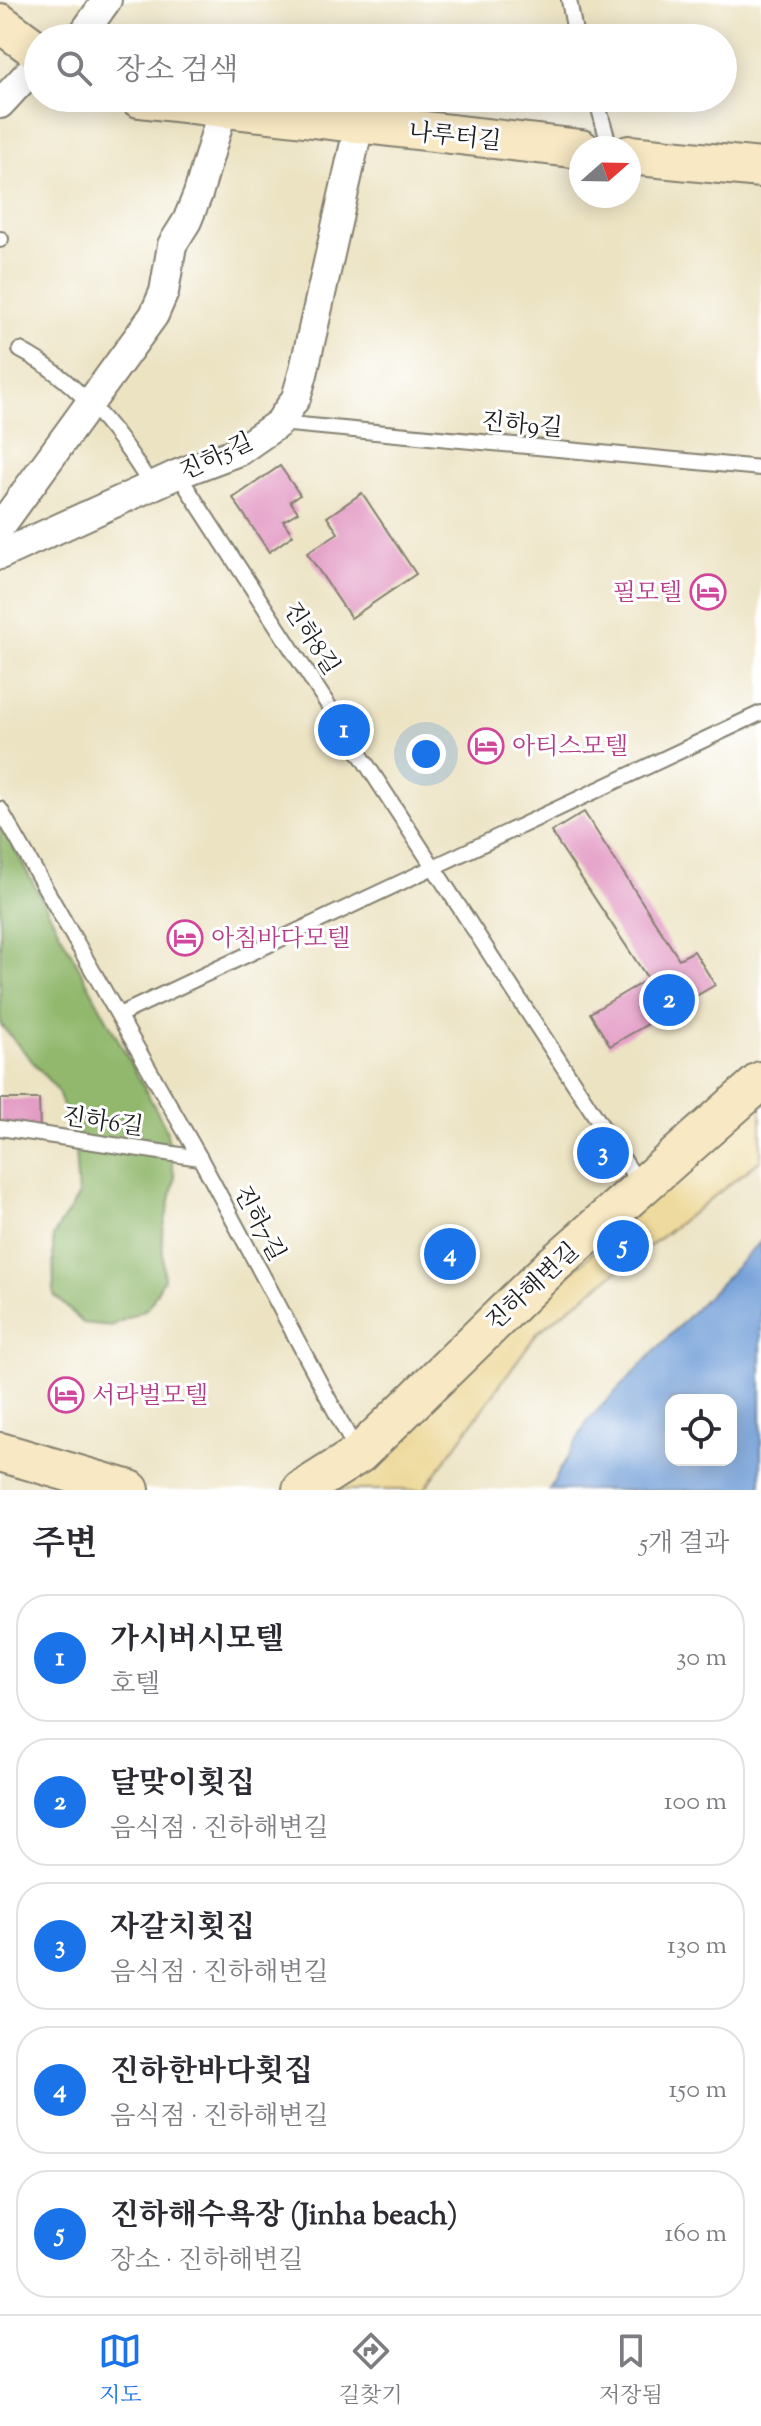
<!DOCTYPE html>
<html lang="ko">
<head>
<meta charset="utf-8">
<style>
	body { margin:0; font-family:"Sorts Mill Goudy","Noto Serif KR",serif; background:#f7f7f7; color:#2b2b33 }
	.controls { position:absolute; right:24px; bottom:24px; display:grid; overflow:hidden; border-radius:16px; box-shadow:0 4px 20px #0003 }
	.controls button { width:72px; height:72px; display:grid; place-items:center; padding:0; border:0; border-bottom:2px solid #e1e1e2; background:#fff; color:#2b2b33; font:40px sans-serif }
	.compass { position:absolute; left:569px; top:136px; width:72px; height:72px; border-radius:50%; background:#fff; box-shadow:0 4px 20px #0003; rotate:70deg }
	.you { position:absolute; left:426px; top:754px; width:28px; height:28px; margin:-20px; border:6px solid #fff; border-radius:50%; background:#1a73e8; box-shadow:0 0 0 12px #1a73e833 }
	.badge { display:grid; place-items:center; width:52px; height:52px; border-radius:50%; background:#1a73e8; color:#fff; font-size:26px; font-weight:700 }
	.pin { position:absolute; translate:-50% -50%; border:4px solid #fff; box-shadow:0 2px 8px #0006 }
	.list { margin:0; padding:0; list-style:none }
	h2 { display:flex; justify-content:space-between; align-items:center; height:104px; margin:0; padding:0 32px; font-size:34px }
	h2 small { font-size:26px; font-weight:400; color:#7c7c81 }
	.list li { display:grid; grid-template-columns:52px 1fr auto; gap:24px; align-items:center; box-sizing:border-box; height:128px; margin:0 16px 16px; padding:0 16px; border:2px solid #e1e1e2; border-radius:32px }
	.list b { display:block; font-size:30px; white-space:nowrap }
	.list p { margin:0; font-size:26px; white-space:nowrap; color:#7c7c81 }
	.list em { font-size:26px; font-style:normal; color:#7c7c81 }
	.icon { flex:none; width:44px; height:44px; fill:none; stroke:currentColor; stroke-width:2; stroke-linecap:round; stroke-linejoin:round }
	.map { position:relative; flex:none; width:761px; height:1490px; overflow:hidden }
	.search { position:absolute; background:#fff; box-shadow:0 4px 20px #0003; left:24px; right:24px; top:24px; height:88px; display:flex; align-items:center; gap:20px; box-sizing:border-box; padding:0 28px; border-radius:44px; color:#7c7c81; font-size:30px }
	.sheet { height:824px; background:#fff }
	nav { display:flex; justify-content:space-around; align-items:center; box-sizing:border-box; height:112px; border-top:2px solid #e1e1e2; background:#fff; font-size:22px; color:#7c7c81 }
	nav a { display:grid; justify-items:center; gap:4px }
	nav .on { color:#1a73e8 }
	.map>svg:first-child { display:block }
	.forest { fill:#92b86d; stroke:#576a44; stroke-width:2 }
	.sand { fill:#eeda9e; stroke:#857b5d; stroke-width:2 }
	.water { fill:#6f9dd7; stroke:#465c7a; stroke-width:2; fill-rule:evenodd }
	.building { fill:#e296c2 }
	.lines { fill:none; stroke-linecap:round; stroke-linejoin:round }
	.lane-casing { stroke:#848070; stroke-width:18 }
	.street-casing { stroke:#848070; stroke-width:32 }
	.secondary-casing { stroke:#848070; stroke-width:42 }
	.lane { stroke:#fff; stroke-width:14 }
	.street { stroke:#fff; stroke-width:28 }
	.secondary { stroke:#f8e8c3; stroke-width:38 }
	.labels { text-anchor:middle; stroke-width:6; stroke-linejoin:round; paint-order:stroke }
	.street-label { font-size:24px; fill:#1c1c1c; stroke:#fff }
	.hotel-label { font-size:24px; fill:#b23c85; stroke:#fff; text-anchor:start }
</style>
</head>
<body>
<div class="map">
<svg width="761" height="1490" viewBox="0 0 761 1490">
	<rect width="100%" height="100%" fill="#fff"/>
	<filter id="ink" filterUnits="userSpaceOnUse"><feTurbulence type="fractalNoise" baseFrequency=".0125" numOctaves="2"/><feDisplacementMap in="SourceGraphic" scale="16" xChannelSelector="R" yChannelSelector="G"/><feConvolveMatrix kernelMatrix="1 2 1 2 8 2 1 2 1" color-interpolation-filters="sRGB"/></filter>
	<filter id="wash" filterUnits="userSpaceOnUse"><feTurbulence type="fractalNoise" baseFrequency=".006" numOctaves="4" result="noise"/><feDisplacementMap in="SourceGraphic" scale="32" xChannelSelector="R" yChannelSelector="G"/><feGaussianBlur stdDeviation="1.8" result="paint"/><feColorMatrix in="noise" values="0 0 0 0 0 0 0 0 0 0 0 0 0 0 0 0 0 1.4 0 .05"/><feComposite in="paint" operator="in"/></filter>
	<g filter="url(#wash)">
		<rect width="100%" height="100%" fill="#ece3c3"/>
		<path class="forest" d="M0,822L166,1128L175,1179L162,1235L164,1279L148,1308L111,1326L83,1323L54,1295L53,1236L78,1197L74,1135L57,1090L0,1024Z"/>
		<path class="sand" d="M761,1097V1160L538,1332L424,1490H336Z"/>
		<path class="water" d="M761,1241V1490H549L588,1420ZM671,1400H731V1460H671Z"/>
		<g id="blocks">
			<g class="building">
				<path d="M280,466L300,495L290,501L298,512L283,521L293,535L269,552L233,498Z"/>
				<path d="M362,493L416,574L351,618L307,553L338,533L327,517Z"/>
				<path d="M584,812L679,959L694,951L715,985L610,1046L590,1013L648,979L551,832Z"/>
				<path d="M0,1099H39L40,1133L0,1132Z"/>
			</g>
		</g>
	</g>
	<g filter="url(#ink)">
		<use href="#blocks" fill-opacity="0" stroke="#848070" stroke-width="2"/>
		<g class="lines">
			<defs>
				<g id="lane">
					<path d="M569,0L576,38"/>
					<path d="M596,98L610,148"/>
					<path d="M0,240L1,239"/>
					<path d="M20,350C77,380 119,432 151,486"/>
					<path d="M279,423L761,468"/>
					<path d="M178,474L640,1185"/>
					<path d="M0,809L200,1158L358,1454"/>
					<path d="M119,1015L761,713"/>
					<path d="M0,1128L200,1158"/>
				</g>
				<g id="street">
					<path d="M80,38L107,0"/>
					<path d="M0,104L38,63"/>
					<path d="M0,527L154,315L164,292L172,245L187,221L198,194L223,108"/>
					<path d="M0,555L178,474L239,451L279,423L296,398L303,374L359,125"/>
				</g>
				<g id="secondary">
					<path d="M0,23L38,51"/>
					<path d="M139,98L581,149"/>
					<path d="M629,155L761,168"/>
					<path d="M0,1452L130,1490"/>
					<path d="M302,1490L359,1454L553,1265L761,1081"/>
				</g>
			</defs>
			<use href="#lane" class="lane-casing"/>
			<use href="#street" class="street-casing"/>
			<use href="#secondary" class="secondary-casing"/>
			<use href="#lane" class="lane"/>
			<use href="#street" class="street"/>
			<use href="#secondary" class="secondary"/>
		</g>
	</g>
	<defs>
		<symbol id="hotel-ring" viewBox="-11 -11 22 22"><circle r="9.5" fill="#fff" stroke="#d1479c" stroke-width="1.5"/><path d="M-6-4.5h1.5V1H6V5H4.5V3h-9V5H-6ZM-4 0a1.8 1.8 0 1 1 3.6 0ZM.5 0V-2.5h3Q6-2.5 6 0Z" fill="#d1479c"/></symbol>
	</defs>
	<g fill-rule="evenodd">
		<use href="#hotel-ring" x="688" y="572" width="40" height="40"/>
		<use href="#hotel-ring" x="466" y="726" width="40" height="40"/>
		<use href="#hotel-ring" x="165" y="918" width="40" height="40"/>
		<use href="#hotel-ring" x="46" y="1375" width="40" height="40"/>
	</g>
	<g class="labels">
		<g class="street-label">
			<text transform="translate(455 136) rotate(6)" y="8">나루터길</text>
			<text transform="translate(522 424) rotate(5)" y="8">진하9길</text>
			<text transform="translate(216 456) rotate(-25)" y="8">진하5길</text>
			<text transform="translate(312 638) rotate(57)" y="8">진하8길</text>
			<text transform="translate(103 1121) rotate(8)" y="8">진하6길</text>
			<text transform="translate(260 1223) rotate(62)" y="8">진하7길</text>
			<text transform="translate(532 1286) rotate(-43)" y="8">진하해변길</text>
		</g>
		<g class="hotel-label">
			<text x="682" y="600" text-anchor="end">필모텔</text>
			<text x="512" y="754">아티스모텔</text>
			<text x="211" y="946">아침바다모텔</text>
			<text x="92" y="1403">서라벌모텔</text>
		</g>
	</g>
</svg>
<div class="controls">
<button><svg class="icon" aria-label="locate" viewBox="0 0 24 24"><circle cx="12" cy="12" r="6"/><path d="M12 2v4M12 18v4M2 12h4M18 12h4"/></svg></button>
</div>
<svg class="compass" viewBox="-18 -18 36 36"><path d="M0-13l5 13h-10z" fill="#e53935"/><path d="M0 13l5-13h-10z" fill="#7c7c81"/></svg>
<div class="you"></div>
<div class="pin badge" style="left:344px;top:730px">1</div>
<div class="pin badge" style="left:669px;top:1000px">2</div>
<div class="pin badge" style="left:603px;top:1153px">3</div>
<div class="pin badge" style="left:450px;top:1254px">4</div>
<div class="pin badge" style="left:623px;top:1246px">5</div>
<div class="search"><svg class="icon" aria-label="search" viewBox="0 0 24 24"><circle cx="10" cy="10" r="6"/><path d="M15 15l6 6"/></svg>장소 검색</div>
</div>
<section class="sheet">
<h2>주변<small>5개 결과</small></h2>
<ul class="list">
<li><span class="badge">1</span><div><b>가시버시모텔</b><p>호텔</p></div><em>30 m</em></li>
<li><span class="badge">2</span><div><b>달맞이횟집</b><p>음식점 · 진하해변길</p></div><em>100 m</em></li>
<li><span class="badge">3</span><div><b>자갈치횟집</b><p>음식점 · 진하해변길</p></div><em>130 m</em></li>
<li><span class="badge">4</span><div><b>진하한바다횟집</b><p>음식점 · 진하해변길</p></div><em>150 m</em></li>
<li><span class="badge">5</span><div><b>진하해수욕장 (Jinha beach)</b><p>장소 · 진하해변길</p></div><em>160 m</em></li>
</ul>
</section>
<nav>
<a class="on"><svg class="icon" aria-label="map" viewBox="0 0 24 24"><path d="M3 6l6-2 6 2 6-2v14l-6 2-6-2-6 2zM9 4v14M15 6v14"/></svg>지도</a>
<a><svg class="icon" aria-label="directions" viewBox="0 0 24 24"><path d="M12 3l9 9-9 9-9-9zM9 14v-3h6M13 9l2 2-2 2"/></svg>길찾기</a>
<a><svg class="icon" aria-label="saved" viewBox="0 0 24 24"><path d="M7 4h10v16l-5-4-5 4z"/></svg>저장됨</a>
</nav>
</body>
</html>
